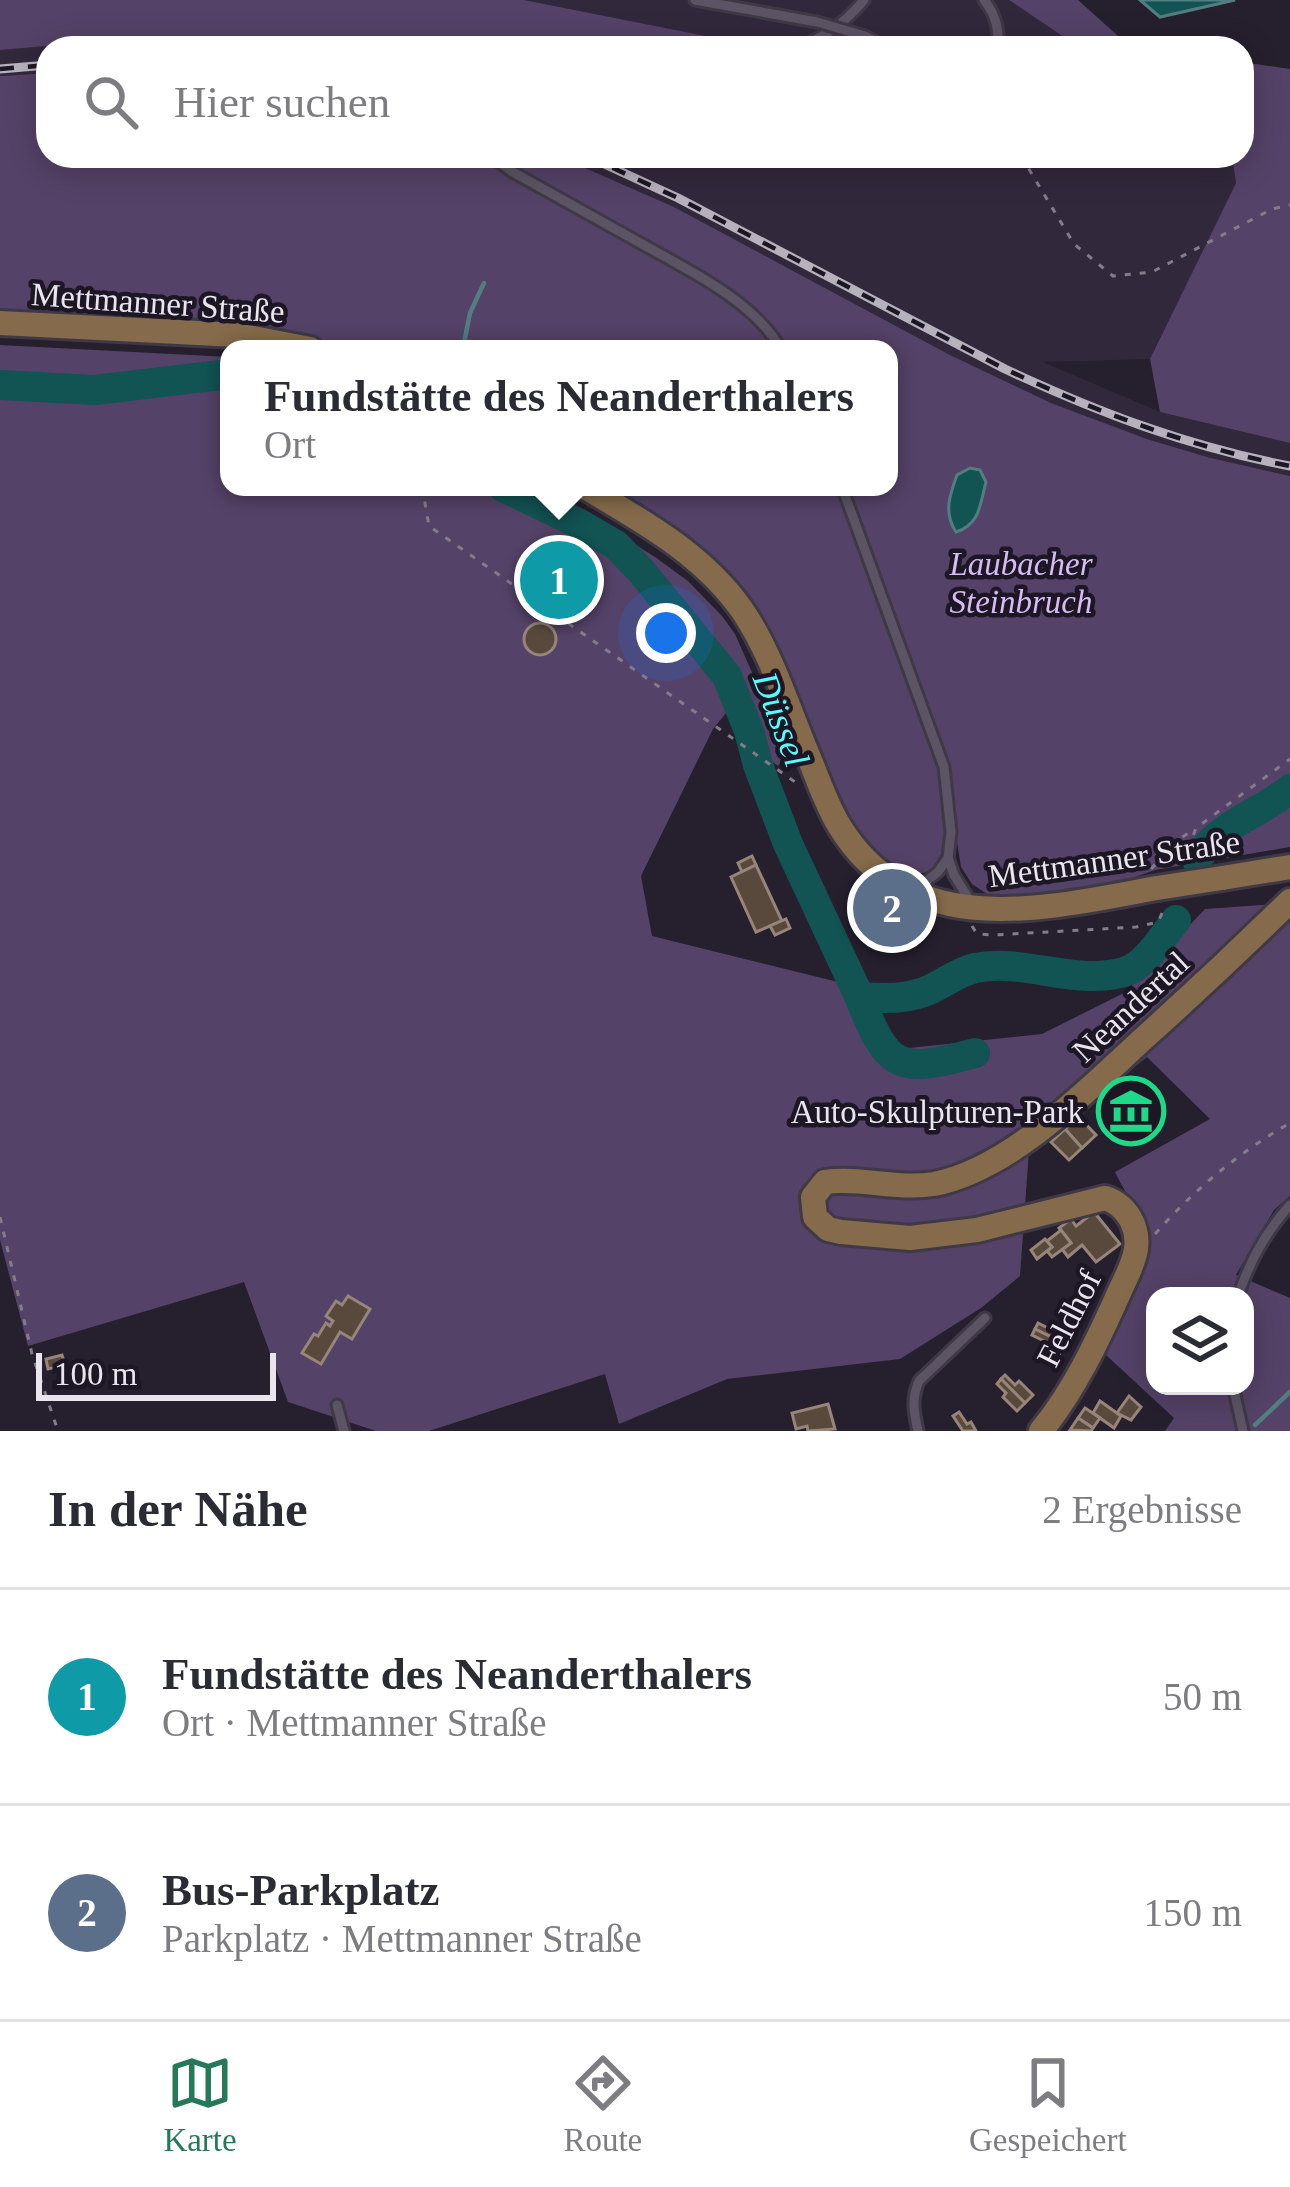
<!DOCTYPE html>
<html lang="de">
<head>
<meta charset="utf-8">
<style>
	body { margin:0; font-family:"Times New Roman",serif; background:#f2f2f3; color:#2b2b33 }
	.controls { position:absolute; right:36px; bottom:36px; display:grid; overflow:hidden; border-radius:24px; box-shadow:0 6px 30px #0003 }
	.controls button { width:108px; height:108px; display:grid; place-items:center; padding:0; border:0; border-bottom:3px solid #e1e1e2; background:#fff; color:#2b2b33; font:60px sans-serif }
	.scale { position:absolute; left:36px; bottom:30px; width:240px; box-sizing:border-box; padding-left:12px; border:6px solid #e9e4ee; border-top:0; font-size:33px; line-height:42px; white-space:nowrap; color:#e9e4ee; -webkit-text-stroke:9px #1d1624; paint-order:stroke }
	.you { position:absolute; left:666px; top:633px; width:42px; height:42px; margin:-30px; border:9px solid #fff; border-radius:50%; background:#1a73e8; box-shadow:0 0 0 18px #1a73e833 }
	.badge { display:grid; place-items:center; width:78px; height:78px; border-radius:50%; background:#257959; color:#fff; font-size:39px; font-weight:700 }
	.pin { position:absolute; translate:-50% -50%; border:6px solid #fff; box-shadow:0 3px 12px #0006 }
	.popup { position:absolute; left:220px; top:340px; width:678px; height:156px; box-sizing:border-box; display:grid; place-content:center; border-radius:24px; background:#fff; filter:drop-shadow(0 3px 9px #0005); font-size:39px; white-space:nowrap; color:#7c7c81 }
	.popup b { font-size:45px; color:#2b2b33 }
	.popup::after { content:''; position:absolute; left:50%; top:100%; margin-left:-24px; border:24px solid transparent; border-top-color:#fff }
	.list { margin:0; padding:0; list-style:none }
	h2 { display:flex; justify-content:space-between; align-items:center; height:156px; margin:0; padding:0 48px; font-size:51px }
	h2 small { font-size:39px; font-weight:400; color:#7c7c81 }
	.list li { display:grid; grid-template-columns:78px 1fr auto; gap:36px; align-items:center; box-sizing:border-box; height:216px; padding:0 48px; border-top:3px solid #e1e1e2 }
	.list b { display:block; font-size:45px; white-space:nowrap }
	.list p { margin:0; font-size:39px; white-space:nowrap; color:#7c7c81 }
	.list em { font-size:39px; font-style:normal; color:#7c7c81 }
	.icon { flex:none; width:66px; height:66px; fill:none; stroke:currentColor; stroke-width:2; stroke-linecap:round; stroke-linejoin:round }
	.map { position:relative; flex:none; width:1290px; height:1431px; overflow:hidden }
	.search { position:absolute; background:#fff; box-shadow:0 6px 30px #0003; left:36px; right:36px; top:36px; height:132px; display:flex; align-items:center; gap:30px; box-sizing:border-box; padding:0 42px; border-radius:36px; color:#7c7c81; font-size:45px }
	.sheet { height:588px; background:#fff }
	nav { display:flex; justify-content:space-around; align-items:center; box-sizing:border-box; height:168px; border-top:3px solid #e1e1e2; background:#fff; font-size:33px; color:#7c7c81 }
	nav a { display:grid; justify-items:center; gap:6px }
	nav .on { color:#257959 }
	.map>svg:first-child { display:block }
	.built { fill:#32283c }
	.green { fill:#554268; fill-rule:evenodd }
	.water { fill:#125353; stroke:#527e82; stroke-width:3 }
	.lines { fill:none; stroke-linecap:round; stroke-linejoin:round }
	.stream { stroke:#527e82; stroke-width:4.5 }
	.river { stroke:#125353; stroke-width:30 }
	.building { fill:#59493d; stroke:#968578; stroke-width:3 }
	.lane-casing { stroke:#3f3946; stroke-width:15 }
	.secondary-casing { stroke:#3f3946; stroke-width:30 }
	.path { stroke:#837d8a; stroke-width:3; stroke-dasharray:6 9; stroke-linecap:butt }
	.lane { stroke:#5c5465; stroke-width:9 }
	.secondary { stroke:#856b4b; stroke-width:24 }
	.rail-casing { stroke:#b6b1bc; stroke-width:9 }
	.rail { stroke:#1d1624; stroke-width:4.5; stroke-dasharray:14; stroke-linecap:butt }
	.lane-bridge-casing { stroke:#3f3946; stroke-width:15; stroke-linecap:butt }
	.secondary-bridge-casing { stroke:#3f3946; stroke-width:30; stroke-linecap:butt }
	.lane-bridge { stroke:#5c5465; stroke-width:9 }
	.secondary-bridge { stroke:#856b4b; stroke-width:24 }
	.labels { text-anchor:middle; stroke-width:9; stroke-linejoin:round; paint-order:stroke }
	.street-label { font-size:33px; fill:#e9e4ee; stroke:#1d1624 }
	.park-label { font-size:33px; font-style:italic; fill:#d6bcf3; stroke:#1d1624 }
	.poi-label { font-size:33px; fill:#e9e4ee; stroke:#1d1624; text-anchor:end }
	.water-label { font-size:36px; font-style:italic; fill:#57fcfd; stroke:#1d1624 }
</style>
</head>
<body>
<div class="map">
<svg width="1290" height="1431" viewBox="0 0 1290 1431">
	<rect width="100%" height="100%" fill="#261f2e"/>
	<g class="built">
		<path d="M524,0H1009L1080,48H715L725,40Z"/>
		<path d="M154,42L243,48H48V73L0,76V50L83,43Z"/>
		<path d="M559,156H1232L1236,183L1150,359L1043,362L1160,412L1290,443V476L1207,457L1147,439L1051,403L950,355L674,207Z"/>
	</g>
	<g class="green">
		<path d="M0,0H524L726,40L715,48H243L154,42L83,43L0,50Z"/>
		<path d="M1009,0H1078L1127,44L1153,48H1080Z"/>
		<path d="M1242,62L1290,69V443L1160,412L1150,359L1236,183L1232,156H1242Z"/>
		<path d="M48,73V156H558L674,207L950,355L1051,403L1147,439L1207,457L1290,476V847L1155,870L1118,883L1023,896L987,894L972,884L961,867L957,842L948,843L931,871C851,898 802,695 770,646C759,629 738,615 723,601C682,563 641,525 601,487H889V349H337L295,337L0,317V76Z"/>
		<path d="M0,345L229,357V487H544L655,557L688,581L722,616L735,634L787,752L778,766L743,739L730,708L713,729L641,876L652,936L842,983L881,1051L1042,1034L1126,992L1205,909L1290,903V1196L1274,1210L1236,1275L1290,1298V1431H1165L1174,1418L1106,1355C1124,1314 1154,1270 1141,1225C1136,1207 1123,1189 1115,1172L1210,1119L1147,1057L1029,1150L1020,1276L981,1308L900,1359L727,1379L619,1424L605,1374L429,1431H376L288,1402L244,1282L28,1346L0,1240ZM1155,1296H1245V1386H1155Z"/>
	</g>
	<g class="water">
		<path d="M1140,0H1235L1160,17Z"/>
		<path d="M970,468L980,470L986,482C980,504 980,525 956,532C943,512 950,495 957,475Z"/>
	</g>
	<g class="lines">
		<g class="stream">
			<path d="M469,349L464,343L470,313L484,283"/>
			<path d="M1255,1425L1290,1392"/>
		</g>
		<g class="river">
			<path d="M0,385L95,390L229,374"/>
			<path d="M503,487L578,523L616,545L642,572L727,676L749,731L758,765L788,844L859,996C879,999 904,999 924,992C941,986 957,972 975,968C1024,958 1074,986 1124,972C1146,966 1162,937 1176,920"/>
			<path d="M1197,860C1218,824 1260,814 1290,789"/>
			<path d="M859,996C888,1070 898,1074 975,1053"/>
		</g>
	</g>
	<g class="building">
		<circle cx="540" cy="639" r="16"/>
		<path d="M752,856L756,865L742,872L738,863Z"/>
		<path d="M756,865L782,921L756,932L731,877Z"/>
		<path d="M786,919L790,928L775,935L770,926Z"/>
		<path d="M1130,1099L1143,1114L1122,1132L1109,1118Z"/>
		<path d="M1079,1117L1096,1135L1082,1148L1065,1129Z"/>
		<path d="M1065,1129L1082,1148L1069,1160L1051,1142Z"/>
		<path d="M1094,1212L1120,1244L1096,1262L1082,1245L1068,1257L1062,1249L1071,1243L1059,1228L1071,1219L1076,1226Z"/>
		<path d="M1061,1230L1071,1243L1052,1257L1047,1251L1052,1247L1047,1241Z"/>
		<path d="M1045,1239L1052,1247L1037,1259L1031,1250Z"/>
		<path d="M348,1296L370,1309L352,1339L340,1332L321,1364L302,1353L314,1334L318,1336L326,1323L330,1326L333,1321L326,1316L336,1301L342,1305Z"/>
		<path d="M1038,1323L1050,1329L1052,1325L1070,1334L1065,1344L1035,1329Z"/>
		<path d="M1035,1329L1065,1344L1060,1353L1042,1345L1044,1341L1032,1335Z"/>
		<path d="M62,1355L65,1365L48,1369L46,1359Z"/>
		<path d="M1005,1375L1015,1385L1019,1381L1033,1395L1025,1403L1001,1379Z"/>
		<path d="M1001,1379L1025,1403L1017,1411L1003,1397L1006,1393L997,1384Z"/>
		<path d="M1129,1396L1141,1407L1131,1420L1117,1413Z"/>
		<path d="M1100,1401L1121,1416L1114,1428L1093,1413Z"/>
		<path d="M828,1404L835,1429L808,1431L807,1426L796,1429L792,1413Z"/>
		<path d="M1085,1408L1100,1418L1093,1428L1078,1418Z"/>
		<path d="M959,1412L967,1424L971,1422L976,1431H963L953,1416Z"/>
		<path d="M1078,1418L1093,1428L1091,1431L1070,1430Z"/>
	</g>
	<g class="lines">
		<defs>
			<g id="lane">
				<path d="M695,0L817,22"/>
				<path d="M984,0C996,15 999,29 998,48"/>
				<path d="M865,36L887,48"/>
				<path d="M796,48C823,39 846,22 864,0"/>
				<path d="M491,156L511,171C552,194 592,216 633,239C682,267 753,299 781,349"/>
				<path d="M842,487L944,767L951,832L948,858L938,872L918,888"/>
				<path d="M948,858L954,875L970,901"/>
				<path d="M1238,1296C1250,1261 1265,1233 1290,1205"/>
				<path d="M1233,1386L1243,1431"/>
				<path d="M337,1405L344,1431"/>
				<path d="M918,1431C914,1413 911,1399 919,1381L985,1318"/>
			</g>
			<g id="secondary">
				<path d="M0,323L237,335L310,349"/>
				<path d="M585,487C642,521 703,554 742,610C772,654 789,711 810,760C819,782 827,806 840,827C912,943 1046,908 1157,888"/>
				<path d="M1222,878L1290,867"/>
				<path d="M1041,1431C1074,1391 1098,1340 1119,1293C1125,1279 1134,1264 1136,1249C1139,1227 1127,1205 1105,1198L977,1230L910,1238L841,1232L828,1229L815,1217L813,1197L825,1182C861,1177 898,1190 934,1184C1011,1169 1087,1090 1143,1039C1193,994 1242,948 1290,901"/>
			</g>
		</defs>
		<use href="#lane" class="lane-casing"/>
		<use href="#secondary" class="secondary-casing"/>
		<g class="path">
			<path d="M1021,156L1074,244L1113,276L1152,272L1272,209L1290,205"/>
			<path d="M425,487L423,492L429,526L798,784"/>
			<path d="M1183,863L1196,828L1290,759"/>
			<path d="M1151,869L1179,839L1192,831"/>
			<path d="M867,888L860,900C876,953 893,943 934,922"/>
			<path d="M972,926L977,934L993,935L1136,927L1158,922L1164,909"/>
			<path d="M0,1217L32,1354L58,1431"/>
			<path d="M1155,1234C1195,1189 1238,1153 1290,1123"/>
		</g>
		<use href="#lane" class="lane"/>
		<use href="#secondary" class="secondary"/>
		<defs>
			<g id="rail">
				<path d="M0,69L48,65"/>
				<path d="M587,156L678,198L1005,369C1097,412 1189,447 1290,466"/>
			</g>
		</defs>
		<use href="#rail" class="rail-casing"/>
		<use href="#rail" class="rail"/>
		<defs>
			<path id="lane-bridge" d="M817,22L865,36"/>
			<path id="secondary-bridge" d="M1157,888L1222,878"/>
		</defs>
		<use href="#lane-bridge" class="lane-bridge-casing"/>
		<use href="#secondary-bridge" class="secondary-bridge-casing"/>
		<use href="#lane-bridge" class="lane-bridge"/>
		<use href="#secondary-bridge" class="secondary-bridge"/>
	</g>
	<defs>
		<symbol id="museum-ring" viewBox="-11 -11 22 22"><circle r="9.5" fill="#1d1624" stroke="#1dd988" stroke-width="1.5"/><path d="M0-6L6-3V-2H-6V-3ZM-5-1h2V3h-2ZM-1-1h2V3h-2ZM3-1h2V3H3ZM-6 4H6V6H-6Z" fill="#1dd988"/></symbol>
	</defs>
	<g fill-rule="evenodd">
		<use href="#museum-ring" x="1093" y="1073" width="76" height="76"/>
	</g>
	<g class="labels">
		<g class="street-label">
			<text transform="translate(158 302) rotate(4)" y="12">Mettmanner Straße</text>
			<text transform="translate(1114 858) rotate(-8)" y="12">Mettmanner Straße</text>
			<text transform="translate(1130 1006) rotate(-43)" y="12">Neandertal</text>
			<text transform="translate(1068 1318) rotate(-63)" y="12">Feldhof</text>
		</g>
		<g class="park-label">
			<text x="1021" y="575">Laubacher<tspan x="1021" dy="38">Steinbruch</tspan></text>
		</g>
		<g class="poi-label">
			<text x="1084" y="1123">Auto-Skulpturen-Park</text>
		</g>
		<g class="water-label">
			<text transform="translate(782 719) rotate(69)" y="13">Düssel</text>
		</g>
	</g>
</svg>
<div class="controls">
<button><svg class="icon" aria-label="layers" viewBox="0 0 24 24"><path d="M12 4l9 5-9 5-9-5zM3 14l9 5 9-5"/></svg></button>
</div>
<div class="scale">100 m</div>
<div class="you"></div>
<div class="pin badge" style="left:559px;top:580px;background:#0f9aa8">1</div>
<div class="popup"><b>Fundstätte des Neanderthalers</b>Ort</div>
<div class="pin badge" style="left:892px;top:908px;background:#5c6f8a">2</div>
<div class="search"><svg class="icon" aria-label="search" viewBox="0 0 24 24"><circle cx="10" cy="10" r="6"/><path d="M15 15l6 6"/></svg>Hier suchen</div>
</div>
<section class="sheet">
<h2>In der Nähe<small>2 Ergebnisse</small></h2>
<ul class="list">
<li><span class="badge" style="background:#0f9aa8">1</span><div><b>Fundstätte des Neanderthalers</b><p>Ort · Mettmanner Straße</p></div><em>50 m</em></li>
<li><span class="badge" style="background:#5c6f8a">2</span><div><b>Bus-Parkplatz</b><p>Parkplatz · Mettmanner Straße</p></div><em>150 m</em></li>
</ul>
</section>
<nav>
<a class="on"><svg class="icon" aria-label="map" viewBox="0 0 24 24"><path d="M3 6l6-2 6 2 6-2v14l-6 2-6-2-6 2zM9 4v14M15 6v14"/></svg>Karte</a>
<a><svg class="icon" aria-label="directions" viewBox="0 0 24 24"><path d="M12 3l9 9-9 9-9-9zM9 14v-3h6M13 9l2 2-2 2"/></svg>Route</a>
<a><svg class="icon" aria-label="saved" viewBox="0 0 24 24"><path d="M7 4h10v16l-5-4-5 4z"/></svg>Gespeichert</a>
</nav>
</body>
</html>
